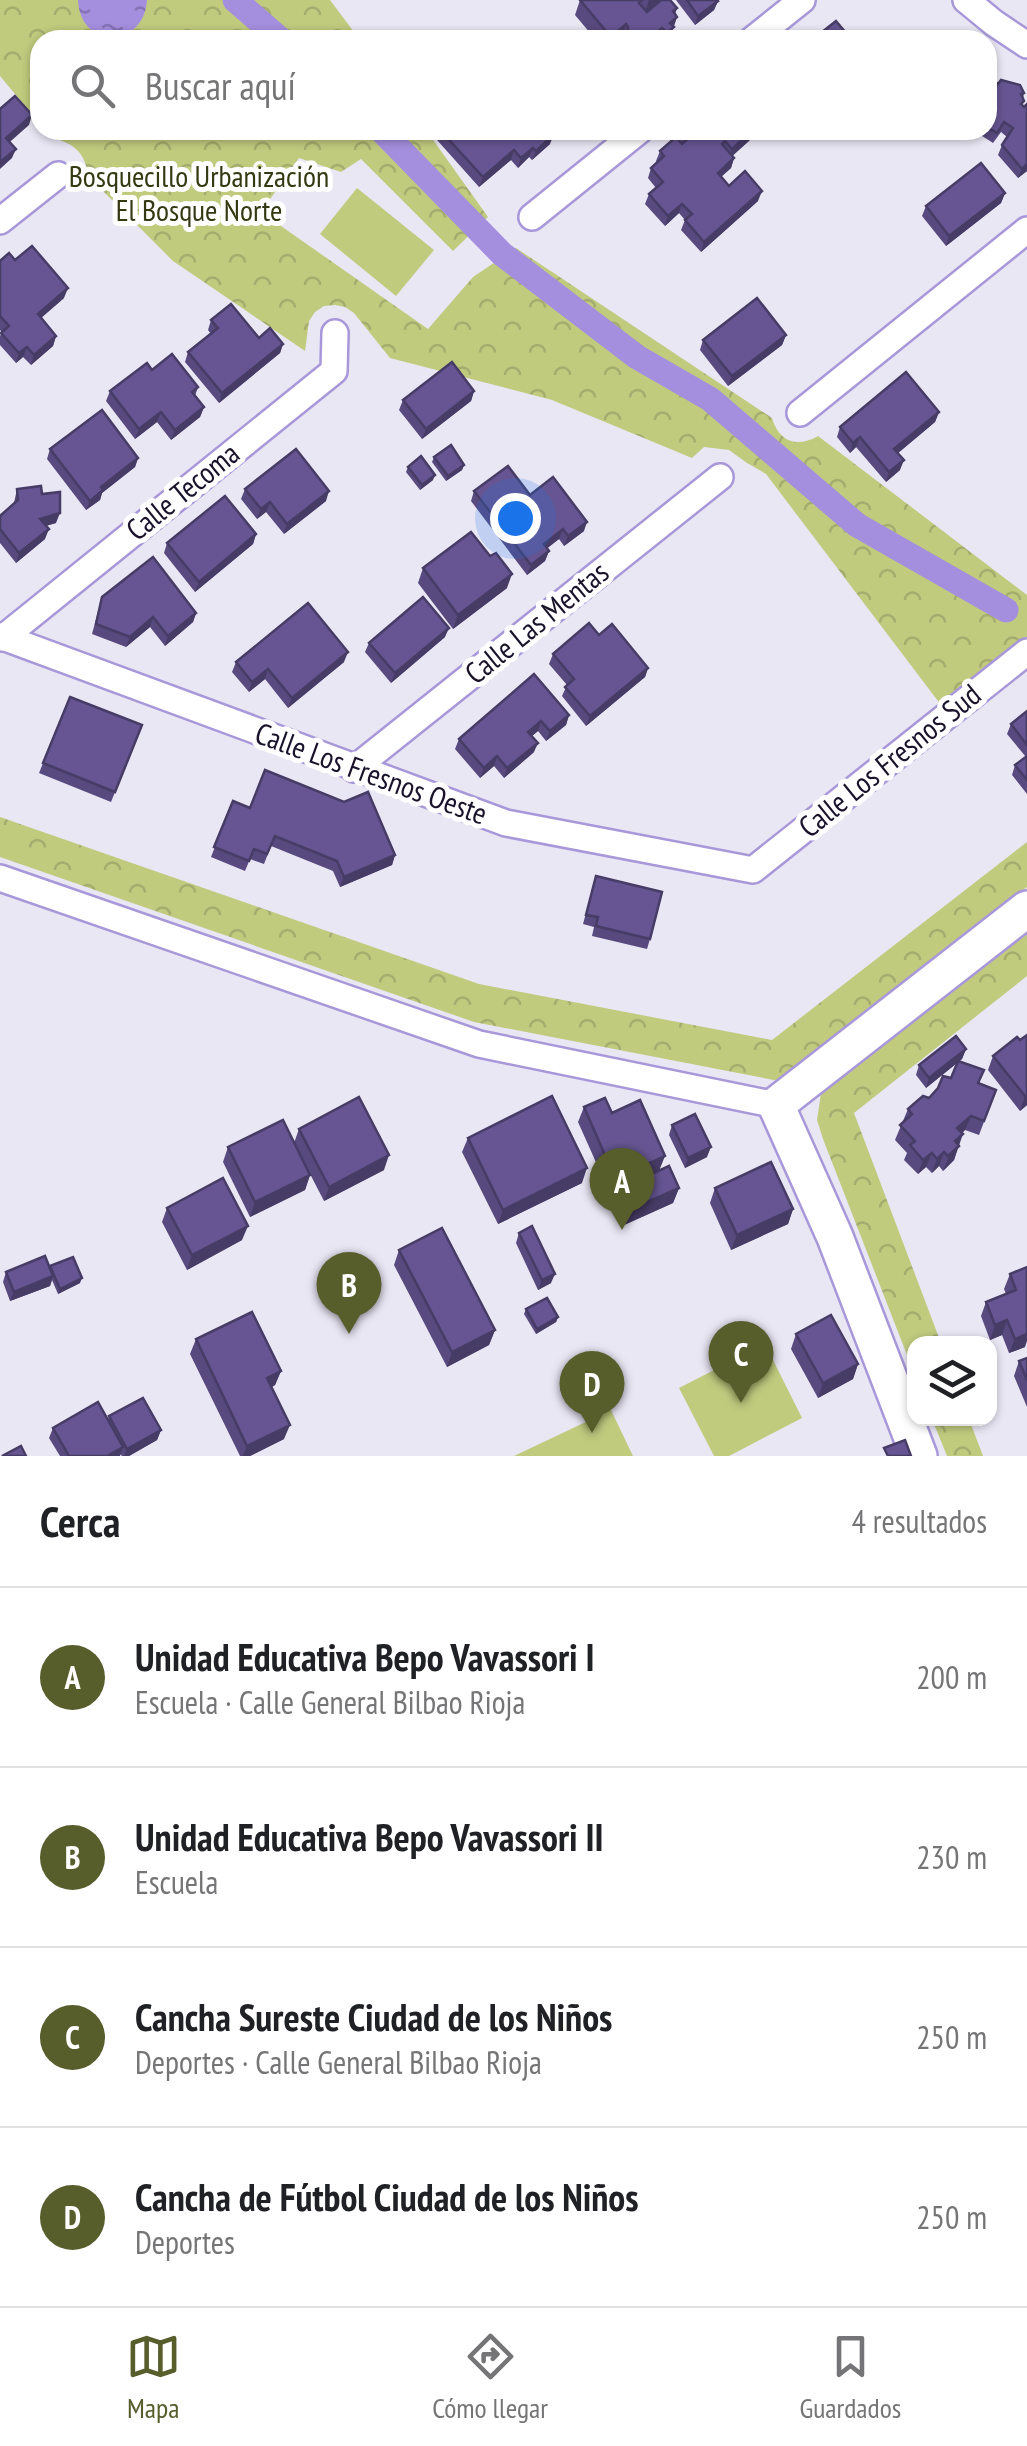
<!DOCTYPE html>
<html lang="es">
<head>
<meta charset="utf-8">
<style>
	body { margin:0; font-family:"PT Sans Narrow",sans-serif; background:#f6f6f6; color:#202124 }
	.controls { position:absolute; right:30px; bottom:30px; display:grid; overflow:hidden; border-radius:20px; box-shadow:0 2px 8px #0004 }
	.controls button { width:90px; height:90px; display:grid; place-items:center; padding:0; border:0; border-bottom:2px solid #e0e0e0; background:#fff; color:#202124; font:50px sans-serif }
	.you { position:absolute; left:515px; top:518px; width:35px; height:35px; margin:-25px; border:8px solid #fff; border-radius:50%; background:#1a73e8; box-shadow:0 0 0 15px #1a73e833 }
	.badge { display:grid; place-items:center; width:65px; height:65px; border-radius:50%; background:#575d2b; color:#fff; font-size:32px; font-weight:700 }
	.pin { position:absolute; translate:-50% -82px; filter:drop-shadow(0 2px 5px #0008) }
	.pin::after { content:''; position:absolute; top:52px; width:35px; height:30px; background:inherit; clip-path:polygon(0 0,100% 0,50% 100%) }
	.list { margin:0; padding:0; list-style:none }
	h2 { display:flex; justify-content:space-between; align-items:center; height:130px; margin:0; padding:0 40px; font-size:42px }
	h2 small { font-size:32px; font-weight:400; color:#757577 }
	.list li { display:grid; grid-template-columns:65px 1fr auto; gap:30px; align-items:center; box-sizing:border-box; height:180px; padding:0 40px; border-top:2px solid #e0e0e0 }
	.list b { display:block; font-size:38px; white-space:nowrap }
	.list p { margin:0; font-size:32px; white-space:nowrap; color:#757577 }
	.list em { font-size:32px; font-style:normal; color:#757577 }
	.icon { flex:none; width:55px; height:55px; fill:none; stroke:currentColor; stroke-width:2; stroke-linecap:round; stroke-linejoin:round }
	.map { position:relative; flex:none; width:1027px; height:1456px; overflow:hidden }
	.search { position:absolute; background:#fff; box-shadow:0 2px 8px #0004; left:30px; right:30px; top:30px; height:110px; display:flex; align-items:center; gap:25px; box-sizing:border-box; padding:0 35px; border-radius:30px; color:#757577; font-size:38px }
	.sheet { height:850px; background:#fff }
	nav { display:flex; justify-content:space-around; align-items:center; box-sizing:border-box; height:140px; border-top:2px solid #e0e0e0; background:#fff; font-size:28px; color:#757577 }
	nav a { display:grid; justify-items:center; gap:5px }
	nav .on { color:#575d2b }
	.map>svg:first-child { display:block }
	.forest { fill:url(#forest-crowns) }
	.garden { fill:#c0cb7e }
	.water { fill:url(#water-ripples) }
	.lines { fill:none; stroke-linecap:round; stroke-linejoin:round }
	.canal { stroke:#a48fdf; stroke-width:25 }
	.street-casing { stroke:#a898da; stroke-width:30 }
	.secondary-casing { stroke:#a898da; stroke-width:40 }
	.street { stroke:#fff; stroke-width:25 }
	.secondary { stroke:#fff; stroke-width:35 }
	.wall { fill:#58497e }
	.shaded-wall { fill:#473c66 }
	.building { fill:#665592; stroke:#473c66; stroke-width:2.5 }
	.labels { text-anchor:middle; stroke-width:10; stroke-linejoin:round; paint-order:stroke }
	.park-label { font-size:30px; fill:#353912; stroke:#fff }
	.street-label { font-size:30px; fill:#19122a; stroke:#fff }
</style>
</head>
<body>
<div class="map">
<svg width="1027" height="1456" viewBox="0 0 1027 1456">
	<defs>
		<pattern id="forest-crowns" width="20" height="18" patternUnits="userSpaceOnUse" patternTransform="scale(2.5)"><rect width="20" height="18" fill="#c0cb7e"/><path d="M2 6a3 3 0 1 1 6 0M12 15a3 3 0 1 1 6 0" fill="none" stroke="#a4ad6d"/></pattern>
		<pattern id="water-ripples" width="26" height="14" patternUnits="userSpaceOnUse" patternTransform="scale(2.5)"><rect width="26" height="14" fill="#a48fdf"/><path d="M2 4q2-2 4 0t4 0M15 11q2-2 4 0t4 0" fill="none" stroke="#8573b5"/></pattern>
	</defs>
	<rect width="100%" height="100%" fill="#eae7f5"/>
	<g class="forest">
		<path d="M0,0H330L360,40H40V124L0,76Z"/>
		<path d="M45,130H426L488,217L453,251L361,159L341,172L299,158L261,212L428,329L473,277L516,248L772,418C779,442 797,448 818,436L1027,595V637L941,705L766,474L747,463L729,450L704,447L692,458L552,400L390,358L354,313L345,307L335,305L324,306L315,312L309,321L305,351L173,261L88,176C86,153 73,142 51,138Z"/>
		<path d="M0,817L479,984L772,1040L1027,842V887L779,1081L474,1022L0,857Z"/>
		<path d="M1027,933V976L854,1113L941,1343L914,1344V1373L823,1139L817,1120L821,1093Z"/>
		<path d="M932,1419H969L983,1456H947Z"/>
	</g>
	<g class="garden">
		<path d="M357,188L434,250L396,296L320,234Z"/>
		<path d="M765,1344L802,1418L729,1456H714L679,1388Z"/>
		<path d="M611,1410L633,1456H514Z"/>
	</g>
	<path class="water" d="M78,0H147C144,49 80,50 78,0Z"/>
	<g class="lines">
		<g class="canal">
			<path d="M235,0L281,40"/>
			<path d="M381,130L502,254L637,357L710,399L857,525L1006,610"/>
		</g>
		<defs>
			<g id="street">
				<path d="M966,0L994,23L1027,45"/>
				<path d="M752,40L802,0"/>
				<path d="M532,217L640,130"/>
				<path d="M0,221L58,175"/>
				<path d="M800,413L1027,230"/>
				<path d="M0,636L506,823L753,870L1027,652"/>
				<path d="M3,638L334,371L335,333"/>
				<path d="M354,769L720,477"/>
				<path d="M0,878L479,1044L776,1105"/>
			</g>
			<path id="secondary" d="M919,1456L835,1237L776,1105L1027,909"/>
		</defs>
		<use href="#street" class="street-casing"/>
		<use href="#secondary" class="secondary-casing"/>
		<use href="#street" class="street"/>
		<use href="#secondary" class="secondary"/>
	</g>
	<g class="wall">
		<path d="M580,0H670L677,8L675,14L677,17L669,40H596L575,15Z"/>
		<path d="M676,0H717L718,1L714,10L695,25Z"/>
		<path d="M987,76L998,84L1024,93L1022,105L1027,171L1018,178L998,155L1002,145L1007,137L1001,132L993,143L979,134L980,130H987Z"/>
		<path d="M430,130H550V144L532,160L529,157L518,168L511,160L479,187L429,131Z"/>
		<path d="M761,130L732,156L734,158L731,168L721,177L729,186L758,201L701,252L681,230L685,220L679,213L665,226L645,204L649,194L656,188L648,178L651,168L657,162L656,161L660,151L680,141L683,132Z"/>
		<path d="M1005,193L1001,203L946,246L922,216L926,206Z"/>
		<path d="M15,260L64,298L41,318L56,336L53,346L31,365L23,357L16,363L0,345V336L2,332L0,330V261Z"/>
		<path d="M211,320L259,338L283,344L280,353L219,403L185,362L188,352L211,334L208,330Z"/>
		<path d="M786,335L782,345L728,386L700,350L703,340Z"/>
		<path d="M152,370L198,387L195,396L204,407L200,417L171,440L157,422L135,439L106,401L110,391Z"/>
		<path d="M474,391L471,401L422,439L399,410L403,400Z"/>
		<path d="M939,412L935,422L898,453L900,470L886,482L856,447L850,453L837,437L840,427Z"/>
		<path d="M50,449L138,458L135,467L102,493L100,500L86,510L47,459Z"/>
		<path d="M434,457L464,465L462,470L446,481L432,462Z"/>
		<path d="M408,467L433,480L420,490L406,472Z"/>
		<path d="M17,489L42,494L56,523L46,526L45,539L16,563L0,543V516L14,503Z"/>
		<path d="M245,489L326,501L284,534L266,512L257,519L241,499Z"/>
		<path d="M474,491L530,495L584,531L564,546L559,539L547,548L549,551L545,561L527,575L471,501Z"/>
		<path d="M256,534L253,544L195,592L164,553L167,543Z"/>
		<path d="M423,568L507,588L453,629L418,583Z"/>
		<path d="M102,597L196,613L193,622L165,646L150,627L126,647L92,634Z"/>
		<path d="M599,635L648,668L645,677L586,726L562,696L567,685L549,664L553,654Z"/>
		<path d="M445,637L391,683L365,652L369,643Z"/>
		<path d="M236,662H344L288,708L265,679L249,692L232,672Z"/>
		<path d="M70,697L142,725L111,802L39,773Z"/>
		<path d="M1027,711V794L1012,775L1015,765L1026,757L1007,734L1011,724Z"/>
		<path d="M569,715L566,725L546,741L538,731L532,736L534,752L504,778L494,766L480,778L455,749L459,739Z"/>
		<path d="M233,801L250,808L395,855L392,865L340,887L333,871L271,846L264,864L250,859L245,871L211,857Z"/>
		<path d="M596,876L650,939L647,949L592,936L594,927L583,924Z"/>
		<path d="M1020,1040L1027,1105L1020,1111L988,1070L993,1056Z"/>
		<path d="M966,1049L962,1059L959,1061L978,1083L996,1090L979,1135L965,1130L962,1133L954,1160L943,1171L939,1166L932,1173L926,1167L918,1174L904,1160L907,1153L895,1140L908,1109L929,1098L951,1078L957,1063L926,1088L916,1075L919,1065Z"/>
		<path d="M584,1107L612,1113L659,1171L679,1188L673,1203L624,1225L578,1122Z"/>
		<path d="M672,1125L707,1157L685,1168L669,1135Z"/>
		<path d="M299,1129L384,1170L324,1201L294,1143Z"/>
		<path d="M468,1138L582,1183L498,1224L462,1152Z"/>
		<path d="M228,1147L310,1175L305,1190L250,1217L223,1162Z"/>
		<path d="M715,1188L793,1209L788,1224L731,1250L710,1203Z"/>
		<path d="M167,1208L242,1240L187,1270L162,1222Z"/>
		<path d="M519,1233L551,1283L538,1290L516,1243Z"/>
		<path d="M399,1250L495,1330L489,1345L447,1367L394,1265Z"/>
		<path d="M1027,1267L1025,1347L1009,1353L1002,1335L990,1340L981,1316L986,1302L1006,1294L1004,1289L1010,1274Z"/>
		<path d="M50,1268L80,1283L58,1294L52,1280L50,1286L10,1301L3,1282L6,1272Z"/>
		<path d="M526,1309L558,1317L556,1322L536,1334L524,1314Z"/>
		<path d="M796,1334L858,1364L853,1379L818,1398L791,1349Z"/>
		<path d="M196,1339L281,1371L275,1385L272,1387L284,1439L250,1456H240L190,1354Z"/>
		<path d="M1027,1358V1407L1014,1376L1019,1361Z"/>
		<path d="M109,1416L161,1430L157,1440L129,1456H122L120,1454V1456H60L49,1438L53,1428L108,1420Z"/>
	</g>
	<g class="shaded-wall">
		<path d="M649,0H661L644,15Z"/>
		<path d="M718,1L714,10L695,25L698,16Z"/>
		<path d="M677,8L672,21L677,17L669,40H664L673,11Z"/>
		<path d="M626,24L621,39L610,40L611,37Z"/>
		<path d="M662,28L658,40H652L653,36Z"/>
		<path d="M32,115L29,125L3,148L6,138Z"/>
		<path d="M753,130H761L729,159L732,149Z"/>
		<path d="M554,134L550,144L532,160L536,151Z"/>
		<path d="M533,148L529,157L518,168L521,158Z"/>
		<path d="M16,149L12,158L0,169V162Z"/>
		<path d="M514,150L511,160L479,187L483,177Z"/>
		<path d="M734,158L731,168L714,183L718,173Z"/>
		<path d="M1027,164V171L1018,178L1022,169Z"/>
		<path d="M762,191L758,201L701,252L704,242Z"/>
		<path d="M1005,193L1001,203L946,246L949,236Z"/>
		<path d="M682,204L679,213L665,226L668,216Z"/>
		<path d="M68,288L64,298L34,324L38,314Z"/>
		<path d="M786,335L782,345L728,386L732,376Z"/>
		<path d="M56,336L53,346L31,365L34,355Z"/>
		<path d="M283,344L280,353L219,403L222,393Z"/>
		<path d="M27,347L23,357L16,363L19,353Z"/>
		<path d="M474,391L471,401L422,439L426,429Z"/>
		<path d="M204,407L200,417L171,440L175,430Z"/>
		<path d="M161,412L157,422L135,439L139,429Z"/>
		<path d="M939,412L935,422L891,459L894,449Z"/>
		<path d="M860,437L856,447L850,453L853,443Z"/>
		<path d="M138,458L135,467L102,493L100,500L86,510L90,501L101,487Z"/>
		<path d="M904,460L900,470L886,482L889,472Z"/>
		<path d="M464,465L462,470L446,481L448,476Z"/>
		<path d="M435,475L433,480L420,490L422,485Z"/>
		<path d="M329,491L326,501L284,534L287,524Z"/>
		<path d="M270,502L266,512L257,519L261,509Z"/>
		<path d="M60,513L56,523L37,528L40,519Z"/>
		<path d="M587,522L584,531L564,546L568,536Z"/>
		<path d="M49,529L45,539L16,563L19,553Z"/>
		<path d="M563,529L559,539L540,554L544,544Z"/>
		<path d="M256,534L253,544L195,592L199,582Z"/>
		<path d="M549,551L545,561L527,575L531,565Z"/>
		<path d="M512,574L507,588L453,629L458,615Z"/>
		<path d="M196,613L193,622L165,646L168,636Z"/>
		<path d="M153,617L150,627L126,647L130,637Z"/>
		<path d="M449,628L445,637L391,683L395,673Z"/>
		<path d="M348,652L344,662L288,708L292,698Z"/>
		<path d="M648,668L645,677L586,726L590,716Z"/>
		<path d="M268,669L265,679L249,692L252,682Z"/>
		<path d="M569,715L566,725L546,741L550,731Z"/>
		<path d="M541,721L538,731L525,742L528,732Z"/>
		<path d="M538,743L534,752L504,778L507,768Z"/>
		<path d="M497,756L494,766L480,778L484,768Z"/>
		<path d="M395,855L392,865L340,887L344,877Z"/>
		<path d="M966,1049L962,1059L926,1088L929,1078Z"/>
		<path d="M1027,1095V1105L1020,1111L1025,1096Z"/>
		<path d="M971,1116L965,1130L952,1143L957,1128Z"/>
		<path d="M963,1134L954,1160L943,1171L955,1141Z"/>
		<path d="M711,1147L707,1157L685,1168L688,1158Z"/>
		<path d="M944,1152L939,1166L932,1173L937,1159Z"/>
		<path d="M932,1153L926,1167L918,1174L923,1160Z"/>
		<path d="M389,1155L384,1170L324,1201L329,1187Z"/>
		<path d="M665,1156L659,1171L632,1183L637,1169Z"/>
		<path d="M587,1168L582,1183L498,1224L503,1210Z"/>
		<path d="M310,1175L305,1190L250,1217L255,1202Z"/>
		<path d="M679,1188L673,1203L624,1225L629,1210Z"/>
		<path d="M793,1209L788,1224L731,1250L737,1235Z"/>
		<path d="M248,1226L242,1240L187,1270L192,1255Z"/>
		<path d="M555,1274L551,1283L538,1290L542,1280Z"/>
		<path d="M53,1276L50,1286L10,1301L14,1292Z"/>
		<path d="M82,1278L80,1283L58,1294L60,1289Z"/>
		<path d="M558,1317L556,1322L536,1334L537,1329Z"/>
		<path d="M1007,1320L1002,1335L990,1340L995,1325Z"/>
		<path d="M495,1330L489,1345L447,1367L452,1352Z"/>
		<path d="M1027,1330V1341L1025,1347L1009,1353L1015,1339Z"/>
		<path d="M858,1364L853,1379L818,1398L823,1383Z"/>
		<path d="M281,1371L275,1385L262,1392L267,1378Z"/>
		<path d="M290,1425L284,1439L250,1456H243L247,1446Z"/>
		<path d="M161,1430L157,1440L129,1456H124L127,1449Z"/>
		<path d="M123,1447L120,1456H107Z"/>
	</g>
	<g class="building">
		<path d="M580,0H642L639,3L647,12L661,0H670L677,8L673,11L677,17L670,23L674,27L667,33L662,28L653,36L649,32L643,38L644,40H628V27L626,24L611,37Z"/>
		<path d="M687,0H717L718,1L698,16Z"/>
		<path d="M836,21L852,40H812Z"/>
		<path d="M987,76L998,84L1001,80L1020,85L1024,93L1021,94L1024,101L1021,104L1024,107L1027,104V164L1022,169L1002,145L1013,128L1004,122L997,133L987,127Z"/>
		<path d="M15,96L32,115L6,138L16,149L0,162V109Z"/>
		<path d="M440,130H550L554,134L536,151L533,148L521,158L514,150L483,177Z"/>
		<path d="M686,130H753L732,149L725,141L722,144L734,158L718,173L729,186L745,171L762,191L704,242L685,220L692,214L682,204L668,216L649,194L663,182L651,168L664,156L660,151L676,137L682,144L689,138L683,132Z"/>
		<path d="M981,163L1005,193L949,236L926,206Z"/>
		<path d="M32,246L68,288L38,314L56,336L34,355L27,347L19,353L1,333L9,326L0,316V261L9,253L15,260Z"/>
		<path d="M757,298L786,335L732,376L703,340Z"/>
		<path d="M231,304L259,338L270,328L283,344L222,393L188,352L218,328L211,320Z"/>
		<path d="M172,354L198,387L192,392L204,407L175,430L161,412L139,429L110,391L147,363L152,370Z"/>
		<path d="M452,362L474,391L426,429L403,400Z"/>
		<path d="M906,372L939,412L894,449L904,460L889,472L860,437L853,443L840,427Z"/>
		<path d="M102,410L138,458L101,487L103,490L90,501L50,449Z"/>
		<path d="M451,445L464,465L448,476L434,457Z"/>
		<path d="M296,449L329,491L287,524L270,502L261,509L245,489Z"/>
		<path d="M421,456L435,475L422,485L408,467Z"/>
		<path d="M508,466L530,495L553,477L587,522L568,536L563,529L544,544L549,551L531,565L474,491Z"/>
		<path d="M41,486L42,494L60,492V513L40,519L49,529L19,553L0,529V516L18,500L17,489Z"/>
		<path d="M225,496L256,534L199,582L167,543Z"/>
		<path d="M471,532L490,556L496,553L512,574L458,615L423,568Z"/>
		<path d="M153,557L196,613L168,636L153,617L130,637L96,624L102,597Z"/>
		<path d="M423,597L449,628L395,673L369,643Z"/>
		<path d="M308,603L348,652L292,698L268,669L252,682L236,662Z"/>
		<path d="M589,623L599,635L612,624L648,668L590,716L565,687L574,679L553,654Z"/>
		<path d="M534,674L569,715L550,731L541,721L528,732L538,743L507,768L497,756L484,768L459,739Z"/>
		<path d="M70,697L142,725L115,792L43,763Z"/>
		<path d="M1027,711V745L1011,724Z"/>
		<path d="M1027,756V780L1015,765Z"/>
		<path d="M265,770L344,802L368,792L395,855L344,877L337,861L275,836L267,854L254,849L249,861L214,847L233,801L250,808Z"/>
		<path d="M596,876L662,892L650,939L596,926L598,917L586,915Z"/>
		<path d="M1027,1035V1095L1025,1096L993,1056L1017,1037L1020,1040Z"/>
		<path d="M956,1036L966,1049L929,1078L919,1065Z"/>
		<path d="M958,1061L984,1070L978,1083L996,1090L984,1121L971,1116L957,1128L963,1134L955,1141L959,1146L948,1156L944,1152L937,1159L932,1153L923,1160L910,1145L915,1141L900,1125L912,1114L908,1109L923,1096L929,1098L938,1088L943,1076L951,1078Z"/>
		<path d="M552,1096L587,1168L503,1210L468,1138Z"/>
		<path d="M359,1097L389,1155L329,1187L299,1129Z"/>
		<path d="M605,1098L612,1113L640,1100L665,1156L637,1169L641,1179L669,1166L679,1188L629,1210L584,1107Z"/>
		<path d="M695,1114L711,1147L688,1158L672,1125Z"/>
		<path d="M283,1120L310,1175L255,1202L228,1147Z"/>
		<path d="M771,1162L793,1209L737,1235L715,1188Z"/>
		<path d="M223,1178L248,1226L192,1255L167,1208Z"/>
		<path d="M532,1226L555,1274L542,1280L519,1233Z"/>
		<path d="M442,1228L495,1330L452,1352L399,1250Z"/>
		<path d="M45,1256L53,1276L14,1292L6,1272Z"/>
		<path d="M73,1257L82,1278L60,1289L50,1266Z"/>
		<path d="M1027,1267V1334L1015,1339L1007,1320L995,1325L986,1302L1016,1290L1010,1274Z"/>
		<path d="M547,1298L558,1317L537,1329L526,1309Z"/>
		<path d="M252,1312L281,1371L267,1378L290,1425L247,1446L196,1339Z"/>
		<path d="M831,1315L858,1364L823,1383L796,1334Z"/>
		<path d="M1027,1358V1380L1019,1361Z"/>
		<path d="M143,1398L161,1430L127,1449L109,1416Z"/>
		<path d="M98,1402L123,1447L107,1456H69L53,1428Z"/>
		<path d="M905,1440L911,1456H888L884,1448Z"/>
		<path d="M21,1446L26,1456H2Z"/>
	</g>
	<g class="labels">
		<g class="park-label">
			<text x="199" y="187">Bosquecillo Urbanización<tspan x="199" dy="34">El Bosque Norte</tspan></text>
		</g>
		<g class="street-label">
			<text transform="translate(183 492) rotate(-39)" y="10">Calle Tecoma</text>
			<text transform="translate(537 623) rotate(-39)" y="10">Calle Las Mentas</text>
			<text transform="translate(890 761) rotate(-39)" y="10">Calle Los Fresnos Sud</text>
			<text transform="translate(371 774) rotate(20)" y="10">Calle Los Fresnos Oeste</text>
		</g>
	</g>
</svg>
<div class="controls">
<button><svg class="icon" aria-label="layers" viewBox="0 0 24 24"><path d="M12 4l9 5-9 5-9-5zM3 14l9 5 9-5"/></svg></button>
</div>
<div class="you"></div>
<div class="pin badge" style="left:622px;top:1230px">A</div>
<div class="pin badge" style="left:349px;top:1334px">B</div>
<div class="pin badge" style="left:741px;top:1403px">C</div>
<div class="pin badge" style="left:592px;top:1433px">D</div>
<div class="search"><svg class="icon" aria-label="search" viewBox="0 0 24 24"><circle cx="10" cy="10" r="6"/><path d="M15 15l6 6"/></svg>Buscar aquí</div>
</div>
<section class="sheet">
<h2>Cerca<small>4 resultados</small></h2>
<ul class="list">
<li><span class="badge">A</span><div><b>Unidad Educativa Bepo Vavassori I</b><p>Escuela · Calle General Bilbao Rioja</p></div><em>200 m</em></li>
<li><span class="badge">B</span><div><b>Unidad Educativa Bepo Vavassori II</b><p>Escuela</p></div><em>230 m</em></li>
<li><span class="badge">C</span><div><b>Cancha Sureste Ciudad de los Niños</b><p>Deportes · Calle General Bilbao Rioja</p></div><em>250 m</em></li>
<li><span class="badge">D</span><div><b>Cancha de Fútbol Ciudad de los Niños</b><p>Deportes</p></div><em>250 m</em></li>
</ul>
</section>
<nav>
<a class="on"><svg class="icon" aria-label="map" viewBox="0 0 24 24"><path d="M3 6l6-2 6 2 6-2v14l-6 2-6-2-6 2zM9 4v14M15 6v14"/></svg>Mapa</a>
<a><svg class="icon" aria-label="directions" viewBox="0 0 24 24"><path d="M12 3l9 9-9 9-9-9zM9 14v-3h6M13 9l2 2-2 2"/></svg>Cómo llegar</a>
<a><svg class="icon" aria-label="saved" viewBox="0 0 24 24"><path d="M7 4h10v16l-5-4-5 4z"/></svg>Guardados</a>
</nav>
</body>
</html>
